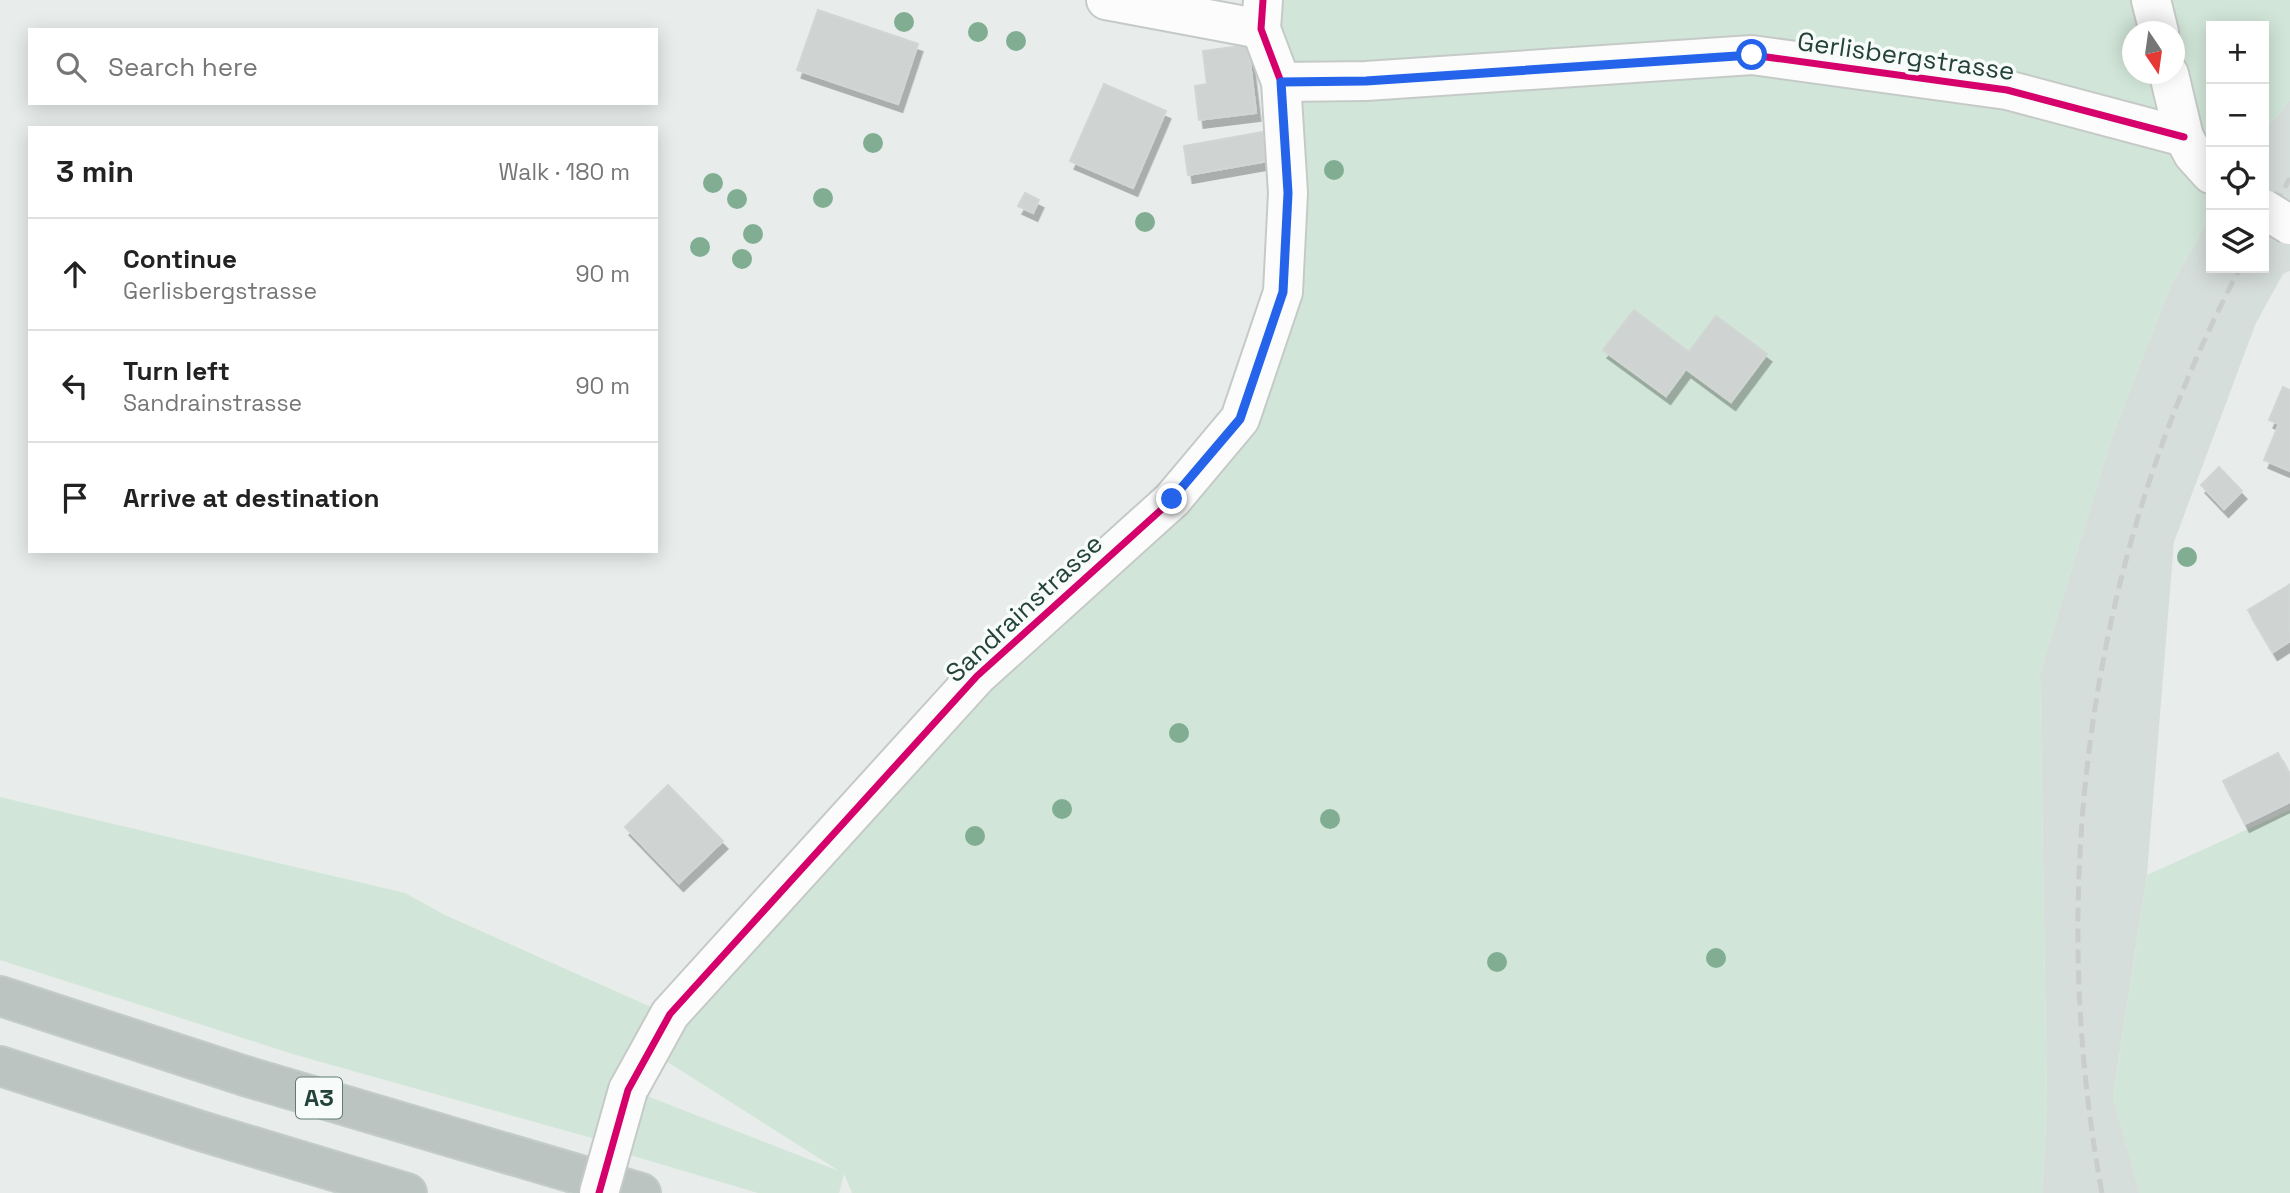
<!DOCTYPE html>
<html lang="en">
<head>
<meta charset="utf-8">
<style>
	body { margin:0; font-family:"Space Grotesk",sans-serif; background:#f2f2f2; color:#222 }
	.controls { position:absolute; right:21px; top:21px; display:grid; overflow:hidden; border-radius:0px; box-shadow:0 4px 18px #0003 }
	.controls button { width:63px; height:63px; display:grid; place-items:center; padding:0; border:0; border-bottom:2px solid #e0e0e0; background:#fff; color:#222; font:35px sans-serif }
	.compass { position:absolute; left:2122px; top:21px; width:63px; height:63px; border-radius:50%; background:#fff; box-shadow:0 4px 18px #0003; rotate:167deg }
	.stop { position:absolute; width:21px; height:21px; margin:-16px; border:5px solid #2563eb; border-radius:50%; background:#fff }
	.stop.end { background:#2563eb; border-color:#fff; box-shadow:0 2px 7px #0008 }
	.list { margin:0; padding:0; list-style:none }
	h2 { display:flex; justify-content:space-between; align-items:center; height:91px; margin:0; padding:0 28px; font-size:30px }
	h2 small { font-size:23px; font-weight:400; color:#767676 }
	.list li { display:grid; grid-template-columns:46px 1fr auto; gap:21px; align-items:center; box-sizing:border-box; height:112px; padding:0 28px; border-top:2px solid #e0e0e0 }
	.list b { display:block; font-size:26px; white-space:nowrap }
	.list p { margin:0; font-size:23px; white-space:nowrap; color:#767676 }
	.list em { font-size:23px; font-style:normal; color:#767676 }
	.icon { flex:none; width:38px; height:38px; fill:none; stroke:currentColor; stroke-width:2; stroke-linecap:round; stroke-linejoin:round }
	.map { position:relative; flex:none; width:2290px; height:1193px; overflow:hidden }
	.search { position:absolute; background:#fff; box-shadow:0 4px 18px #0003; left:28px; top:28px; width:630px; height:77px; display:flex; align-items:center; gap:18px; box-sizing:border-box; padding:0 24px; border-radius:0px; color:#767676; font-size:26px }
	.panel { position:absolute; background:#fff; box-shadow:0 4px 18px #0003; left:28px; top:126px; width:630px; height:427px; border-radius:0px }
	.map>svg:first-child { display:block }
	.built { fill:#d6dedb }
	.green { fill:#d1e6d8; fill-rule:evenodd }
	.building { fill:#cfd4d2; stroke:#d1d6d4; stroke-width:2; filter:url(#shadow) }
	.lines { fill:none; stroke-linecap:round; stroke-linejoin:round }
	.minor-casing { stroke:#c5cac8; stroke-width:42 }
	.motorway-casing { stroke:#c3ccc9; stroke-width:42 }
	.minor { stroke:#fcfcfc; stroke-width:38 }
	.motorway { stroke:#bcc4c2; stroke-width:38 }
	.rail { stroke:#c9cdcc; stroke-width:5; stroke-dasharray:14 7; stroke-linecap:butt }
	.minor-bridge-casing { stroke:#c5cac8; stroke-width:42; stroke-linecap:butt }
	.minor-bridge { stroke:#fcfcfc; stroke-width:38 }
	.cycleway-casing { stroke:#f7fbf9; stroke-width:11 }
	.cycleway { stroke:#d6006c; stroke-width:7 }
	.tree { fill:#81ae93 }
	.route { stroke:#2563eb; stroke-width:9 }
	.labels { text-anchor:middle; stroke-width:7; stroke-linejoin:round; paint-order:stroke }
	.shield { fill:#f7fbf9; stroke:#637a73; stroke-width:2 }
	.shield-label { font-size:24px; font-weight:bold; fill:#24423a }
	.street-label { font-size:26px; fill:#24423a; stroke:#f7fbf9 }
</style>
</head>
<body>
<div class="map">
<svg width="2290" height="1193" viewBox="0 0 2290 1193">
	<defs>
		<filter id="shadow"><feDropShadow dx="4.5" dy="8" stdDeviation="0" flood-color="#0004"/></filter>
	</defs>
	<rect width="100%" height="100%" fill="#e8edeb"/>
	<path class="built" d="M2290,100V271L2283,274L2256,323L2174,542L2147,875L2113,1097L2140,1193H2042L2047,1105L2040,673L2112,436L2170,287L2210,217L2211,190V268H2264V131Z"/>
	<g class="green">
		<path d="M1263,0H2290V100L2264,131V26H2211L2210,217L2170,287L2112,436L2040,673L2047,1105L2042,1193H852L844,1174L839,1193H758L623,1153L642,1094L839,1171L655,1054L958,664L1240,419L1283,292ZM2132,32H2174V74H2132Z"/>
		<path d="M0,797L405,893L445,915L660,1011L599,1140L296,1055L0,960Z"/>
		<path d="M2290,810V1193H2140L2113,1098L2147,875Z"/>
	</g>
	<g class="building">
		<path d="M818,10L918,44L898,104L797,70Z"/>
		<path d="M1248,45L1256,113L1199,120L1195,86L1207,84L1203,51Z"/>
		<path d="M1104,84L1166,111L1133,188L1070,161Z"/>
		<path d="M1263,132L1268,161L1188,175L1184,146Z"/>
		<path d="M1025,193L1039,200L1033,213L1018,206Z"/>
		<path d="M1634,310L1689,352L1716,316L1767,354L1731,402L1686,369L1666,396L1603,350Z"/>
		<path d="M2283,387L2290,390V471L2264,460L2279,424L2269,420Z"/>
		<path d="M2219,467L2242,491L2224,509L2201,485Z"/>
		<path d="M2289,585L2290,641L2273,652L2248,610Z"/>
		<path d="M2278,753L2290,776V802L2245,824L2223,781Z"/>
		<path d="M668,785L723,841L679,883L625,827Z"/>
	</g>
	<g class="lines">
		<defs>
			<g id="minor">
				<path d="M1106,0L1261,29"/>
				<path d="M2151,0L2159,32"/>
				<path d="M2169,74L2184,137L2193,154L2211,174"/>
				<path d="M1281,82L1366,81L1752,55L2007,90L2184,137"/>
				<path d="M628,1090L670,1014L977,676L1172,500L1240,419L1283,292L1288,193L1281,82L1261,29L1263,0"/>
			</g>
			<g id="motorway">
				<path d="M0,996L245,1076L641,1193"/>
				<path d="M0,1066L201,1131L407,1193"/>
			</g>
		</defs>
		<use href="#minor" class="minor-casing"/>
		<use href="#motorway" class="motorway-casing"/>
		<use href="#minor" class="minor"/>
		<use href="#motorway" class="motorway"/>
		<g class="rail">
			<path d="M2264,224L2290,178"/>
			<path d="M2102,1193C2044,881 2091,549 2240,268"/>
		</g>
		<defs>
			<g id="minor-bridge">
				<path d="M2264,209L2290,225"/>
				<path d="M599,1193L628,1090"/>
			</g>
		</defs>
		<use href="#minor-bridge" class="minor-bridge-casing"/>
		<use href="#minor-bridge" class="minor-bridge"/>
		<defs>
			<g id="cycleway">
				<path d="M1281,82L1366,81L1752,55L2007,90L2184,137"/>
				<path d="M599,1193L628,1090L670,1014L977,676L1172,500L1240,419L1283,292L1288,193L1281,82L1261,29L1263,0"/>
			</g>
		</defs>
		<use href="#cycleway" class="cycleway-casing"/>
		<use href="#cycleway" class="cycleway"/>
	</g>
	<g class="tree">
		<circle cx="904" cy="22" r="10"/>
		<circle cx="978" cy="32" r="10"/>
		<circle cx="1016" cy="41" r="10"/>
		<circle cx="873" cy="143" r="10"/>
		<circle cx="1334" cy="170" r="10"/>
		<circle cx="713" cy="183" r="10"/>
		<circle cx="823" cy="198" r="10"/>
		<circle cx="737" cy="199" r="10"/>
		<circle cx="1145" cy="222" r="10"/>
		<circle cx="753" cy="234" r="10"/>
		<circle cx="700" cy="247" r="10"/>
		<circle cx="742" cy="259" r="10"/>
		<circle cx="2187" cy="557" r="10"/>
		<circle cx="1179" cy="733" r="10"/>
		<circle cx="1062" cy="809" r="10"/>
		<circle cx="1330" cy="819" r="10"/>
		<circle cx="975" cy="836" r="10"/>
		<circle cx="1716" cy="958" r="10"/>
		<circle cx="1497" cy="962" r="10"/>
	</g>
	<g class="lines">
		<path class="route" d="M1172,499L1240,419L1283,292L1288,193L1281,82L1366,81L1752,55"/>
	</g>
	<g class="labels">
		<rect class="shield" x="296" y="1077.5" width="46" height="41" rx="5"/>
		<g class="shield-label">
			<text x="319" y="1106">A3</text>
		</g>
		<g class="street-label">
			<text transform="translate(1906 56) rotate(8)" y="9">Gerlisbergstrasse</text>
			<text transform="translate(1024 608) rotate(-43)" y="9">Sandrainstrasse</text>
		</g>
	</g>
</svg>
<div class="controls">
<button>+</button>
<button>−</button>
<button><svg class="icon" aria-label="locate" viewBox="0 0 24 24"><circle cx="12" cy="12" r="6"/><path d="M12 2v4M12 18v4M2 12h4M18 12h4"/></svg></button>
<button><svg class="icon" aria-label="layers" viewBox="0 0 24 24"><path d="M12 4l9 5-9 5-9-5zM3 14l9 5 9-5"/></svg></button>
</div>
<svg class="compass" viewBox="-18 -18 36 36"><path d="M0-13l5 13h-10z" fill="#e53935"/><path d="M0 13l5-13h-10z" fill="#767676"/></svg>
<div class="stop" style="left:1752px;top:55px"></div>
<div class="stop end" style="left:1172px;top:499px"></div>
<div class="search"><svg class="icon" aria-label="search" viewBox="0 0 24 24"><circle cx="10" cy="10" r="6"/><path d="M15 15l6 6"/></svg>Search here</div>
<section class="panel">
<h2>3 min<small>Walk · 180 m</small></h2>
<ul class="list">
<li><svg class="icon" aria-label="ahead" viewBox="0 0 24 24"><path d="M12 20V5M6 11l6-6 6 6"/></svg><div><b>Continue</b><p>Gerlisbergstrasse</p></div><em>90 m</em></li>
<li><svg class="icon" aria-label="left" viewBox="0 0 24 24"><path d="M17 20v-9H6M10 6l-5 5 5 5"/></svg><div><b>Turn left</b><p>Sandrainstrasse</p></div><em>90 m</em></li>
<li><svg class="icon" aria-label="arrive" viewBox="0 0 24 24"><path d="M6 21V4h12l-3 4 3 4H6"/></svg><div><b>Arrive at destination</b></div></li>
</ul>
</section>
</div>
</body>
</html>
